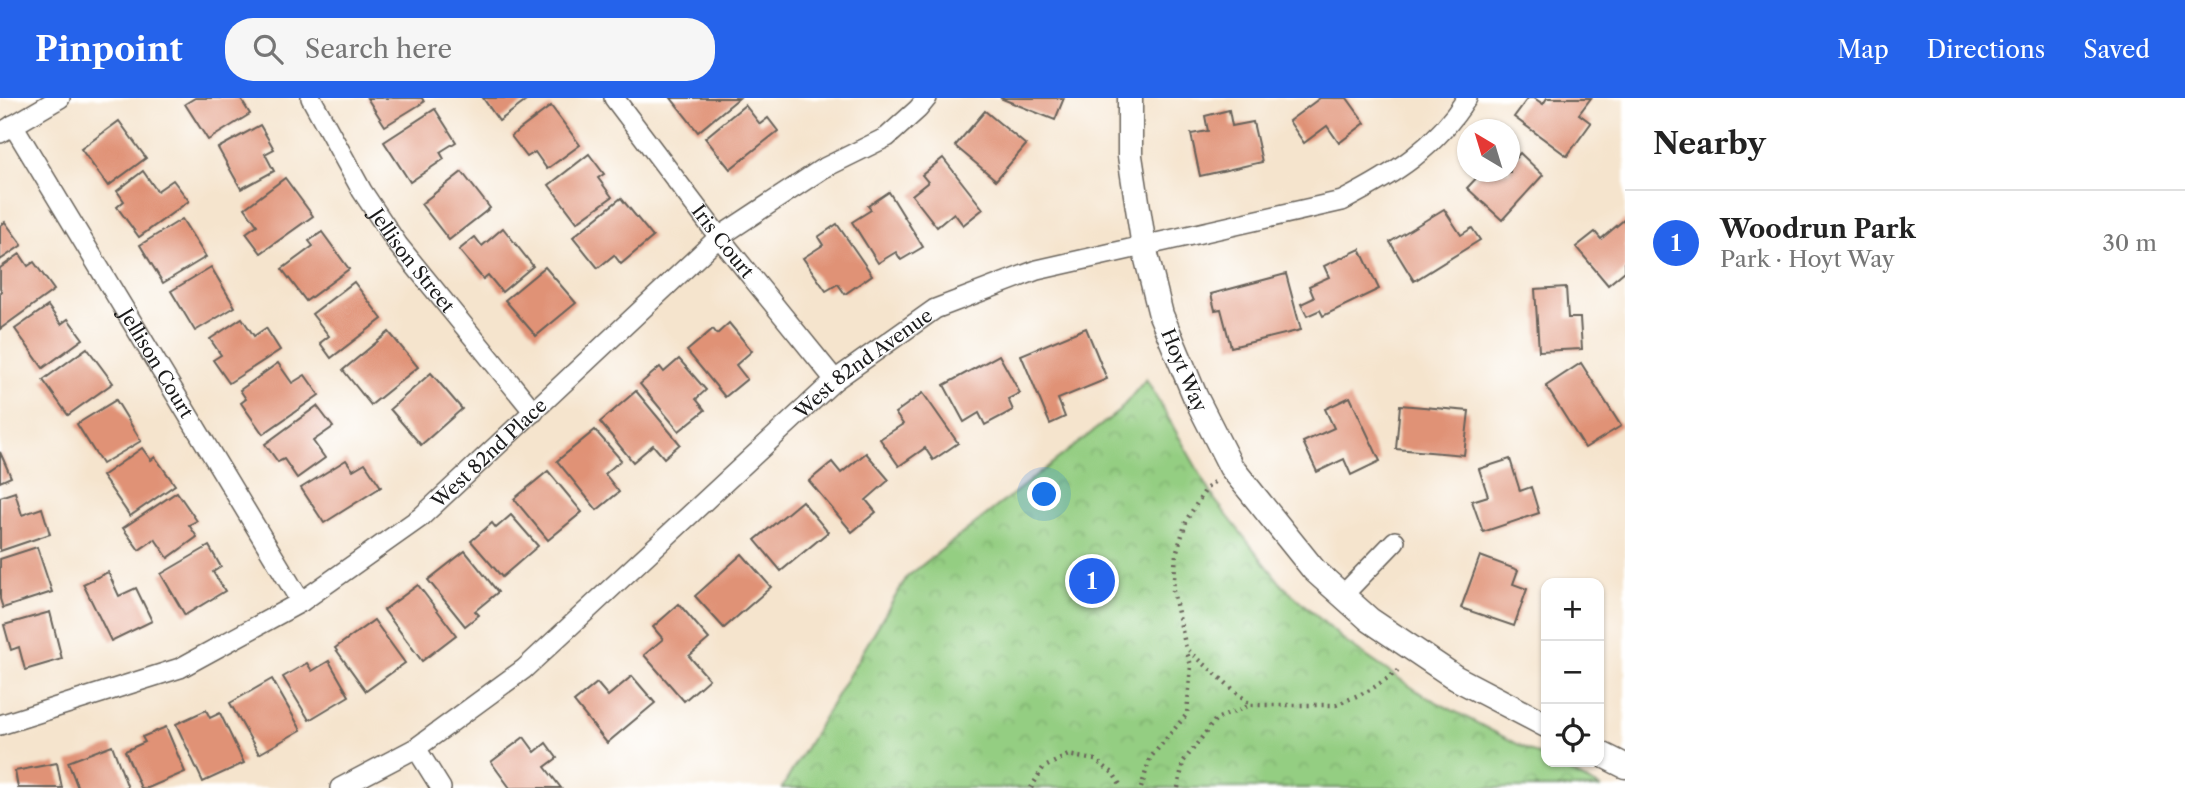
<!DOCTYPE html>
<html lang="en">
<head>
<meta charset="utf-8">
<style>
	body { margin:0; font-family:"Libre Caslon Text",serif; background:#f6f6f6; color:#222 }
	.controls { position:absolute; right:21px; bottom:21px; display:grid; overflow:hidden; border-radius:14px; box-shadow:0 2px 5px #0004 }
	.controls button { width:63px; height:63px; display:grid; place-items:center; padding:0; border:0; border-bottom:2px solid #e0e0e0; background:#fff; color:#222; font:35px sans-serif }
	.compass { position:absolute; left:1457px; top:21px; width:63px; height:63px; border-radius:50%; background:#fff; box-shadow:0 2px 5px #0004; rotate:322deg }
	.you { position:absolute; left:1045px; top:397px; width:24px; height:24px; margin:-18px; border:5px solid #fff; border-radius:50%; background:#1a73e8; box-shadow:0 0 0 10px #1a73e833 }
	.badge { display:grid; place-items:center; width:46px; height:46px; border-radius:50%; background:#2563eb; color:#fff; font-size:23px; font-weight:700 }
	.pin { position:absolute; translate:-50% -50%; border:4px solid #fff; box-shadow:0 2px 7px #0006 }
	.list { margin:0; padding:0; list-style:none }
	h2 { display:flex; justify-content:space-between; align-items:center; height:91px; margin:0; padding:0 28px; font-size:30px }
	h2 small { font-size:23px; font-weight:400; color:#767676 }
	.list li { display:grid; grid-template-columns:46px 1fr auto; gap:21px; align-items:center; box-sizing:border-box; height:105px; padding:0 28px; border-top:2px solid #e0e0e0 }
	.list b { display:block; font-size:26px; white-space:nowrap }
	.list p { margin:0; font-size:23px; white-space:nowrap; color:#767676 }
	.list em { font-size:23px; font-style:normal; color:#767676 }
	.icon { flex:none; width:38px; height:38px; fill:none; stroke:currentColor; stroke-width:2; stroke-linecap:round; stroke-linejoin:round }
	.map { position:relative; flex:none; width:1625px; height:690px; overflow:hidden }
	header { display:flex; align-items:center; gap:42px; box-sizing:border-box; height:98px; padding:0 35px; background:#2563eb; color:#fff }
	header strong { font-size:33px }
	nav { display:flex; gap:38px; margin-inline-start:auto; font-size:24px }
	.search { width:490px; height:63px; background:#f6f6f6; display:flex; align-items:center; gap:18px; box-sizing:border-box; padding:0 24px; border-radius:28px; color:#767676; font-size:26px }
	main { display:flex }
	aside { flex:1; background:#fff }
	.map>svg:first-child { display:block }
	.park { fill:url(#park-crowns); stroke:#58754f; stroke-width:2 }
	.building { fill:#e09276 }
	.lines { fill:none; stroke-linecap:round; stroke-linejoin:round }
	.minor-casing { stroke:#68625a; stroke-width:22 }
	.tertiary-casing { stroke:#68625a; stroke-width:27 }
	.path { stroke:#68625a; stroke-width:4.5; stroke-dasharray:2 5; stroke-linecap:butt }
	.minor { stroke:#fff; stroke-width:19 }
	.tertiary { stroke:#fff; stroke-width:24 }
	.labels { text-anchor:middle; stroke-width:5; stroke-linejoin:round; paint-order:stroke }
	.street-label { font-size:19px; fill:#1c1c1c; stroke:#fff }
</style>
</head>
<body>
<header>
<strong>Pinpoint</strong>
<div class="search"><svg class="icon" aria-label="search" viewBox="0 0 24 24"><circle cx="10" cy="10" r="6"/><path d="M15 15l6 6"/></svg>Search here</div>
<nav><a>Map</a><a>Directions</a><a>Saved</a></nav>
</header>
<main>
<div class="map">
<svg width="1625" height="690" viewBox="0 0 1625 690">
	<defs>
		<pattern id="park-crowns" width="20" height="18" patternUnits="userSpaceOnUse" patternTransform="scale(1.75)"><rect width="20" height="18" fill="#94ce82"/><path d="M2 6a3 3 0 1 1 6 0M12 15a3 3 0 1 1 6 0" fill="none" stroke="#7fb070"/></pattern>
	</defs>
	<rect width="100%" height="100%" fill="#fff"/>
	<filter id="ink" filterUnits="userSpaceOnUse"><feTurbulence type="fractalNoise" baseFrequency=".0143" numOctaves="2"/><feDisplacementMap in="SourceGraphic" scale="14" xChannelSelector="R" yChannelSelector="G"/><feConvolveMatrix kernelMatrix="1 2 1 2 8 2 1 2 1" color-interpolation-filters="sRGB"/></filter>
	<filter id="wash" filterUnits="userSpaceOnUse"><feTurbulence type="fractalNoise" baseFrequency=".00686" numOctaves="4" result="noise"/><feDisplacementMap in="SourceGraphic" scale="28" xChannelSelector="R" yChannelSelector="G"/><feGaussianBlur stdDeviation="1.57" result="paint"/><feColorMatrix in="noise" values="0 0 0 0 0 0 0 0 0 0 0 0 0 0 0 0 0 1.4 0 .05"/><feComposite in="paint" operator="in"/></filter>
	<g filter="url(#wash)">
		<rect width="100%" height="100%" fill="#f5e4cd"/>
		<path class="park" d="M1146,281L1215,402L1282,487L1347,545L1423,597L1546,661V664H1551L1601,690H782L907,479L1119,313Z"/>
		<g id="blocks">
			<g class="building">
				<path d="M195,0H240L250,16L208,42L185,6Z"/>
				<path d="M367,0H422L424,4L385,28Z"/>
				<path d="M483,0H530L499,23Z"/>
				<path d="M671,0H739L698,34Z"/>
				<path d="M1000,0H1064L1055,22Z"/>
				<path d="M1320,0H1347L1365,25L1339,45L1327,28L1304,45L1289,23Z"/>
				<path d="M1528,0H1534L1543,6L1547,0H1591L1579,16L1591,25L1567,58L1514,19Z"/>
				<path d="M745,7L760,26L768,20L778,33L730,71L705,40Z"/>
				<path d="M551,8L580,47L547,71L535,54L527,59L511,38Z"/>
				<path d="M435,11L456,44L440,54L444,61L410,84L384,44Z"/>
				<path d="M1229,12L1232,28L1253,24L1262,64L1200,78L1191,36L1208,33L1205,18Z"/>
				<path d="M985,13L1026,47L996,82L955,48Z"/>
				<path d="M119,23L146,60L108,88L81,51Z"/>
				<path d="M260,27L274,51L265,56L274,73L241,91L218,50Z"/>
				<path d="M1520,55L1543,77L1502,122L1467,90L1482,74H1510V66Z"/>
				<path d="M589,56L604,76L598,80L612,99L577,124L549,87Z"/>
				<path d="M943,60L983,111L963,127L954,115L937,129L912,97L928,84L922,77Z"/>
				<path d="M143,73L157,93L173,82L189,103L139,139L117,109L124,103L117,93Z"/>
				<path d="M462,74L490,110L449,142L421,106Z"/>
				<path d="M285,80L313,118L261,155L246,135L257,127L245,110Z"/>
				<path d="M889,94L923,149L901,162L896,154L878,165L852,124L871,112L868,108Z"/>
				<path d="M621,100L653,139L621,166L614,157L598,170L573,139Z"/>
				<path d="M1444,111L1461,137L1472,130L1480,142L1414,183L1390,144Z"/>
				<path d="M182,121L206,159L163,185L140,147Z"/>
				<path d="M1625,121V173L1608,187L1576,149L1595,134L1601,141Z"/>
				<path d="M5,124L22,147L0,162V128Z"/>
				<path d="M837,126L872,177L845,196L838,186L826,193L803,160L823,147L818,139Z"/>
				<path d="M503,130L533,168L502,194L488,177L483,181L459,152L475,139L482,148Z"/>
				<path d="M322,134L349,171L306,203L282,171L313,148L309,143Z"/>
				<path d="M1360,151L1379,191L1323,218L1320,212L1307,218L1301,206L1314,200L1309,188L1329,179L1324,168Z"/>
				<path d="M20,156L28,168L34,164L54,192L0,231V195L2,193L0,190V170Z"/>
				<path d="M211,169L235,209L195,233L171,193Z"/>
				<path d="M545,169L576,205L536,238L505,202Z"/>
				<path d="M1286,176L1301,232L1231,249L1221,211L1215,212L1211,196Z"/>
				<path d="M354,184L382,221L331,260L320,245L329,238L312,216Z"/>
				<path d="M1566,189L1568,220H1580L1582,251L1539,253L1535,191Z"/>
				<path d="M48,208L61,226L68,221L83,241L43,270L15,231Z"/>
				<path d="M242,220L254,238L266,230L280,252L229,285L213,262L221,257L210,241Z"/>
				<path d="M729,225L752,253L736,267L747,281L725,299L687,253L713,231L717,236Z"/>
				<path d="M1086,230L1107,281L1058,301L1065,319L1050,326L1021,257Z"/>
				<path d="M389,234L418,269L371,307L343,272Z"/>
				<path d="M87,250L113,285L68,317L43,282Z"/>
				<path d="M999,257L1020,295L1008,301L1013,312L985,327L979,315L964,324L944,287Z"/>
				<path d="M679,261L706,292L696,301L705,312L679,333L640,286L660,269L664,274Z"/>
				<path d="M278,265L292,285L305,277L319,297L263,336L241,305L246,301L240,292Z"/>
				<path d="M1581,265L1621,328L1585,350L1546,288Z"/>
				<path d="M431,275L462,311L421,347L390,311Z"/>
				<path d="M636,293L680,346L664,360L653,347L633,364L600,324Z"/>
				<path d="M923,295L958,345L933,362L925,350L899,368L880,341L903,326L895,315Z"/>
				<path d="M1350,299L1380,363L1351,377L1344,361L1317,374L1303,344L1334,330L1325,311Z"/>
				<path d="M116,302L141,343L102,366L77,326Z"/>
				<path d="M1400,307L1469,313L1464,357L1396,351Z"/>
				<path d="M317,308L333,329L313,343L325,360L297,380L284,361L278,364L265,346Z"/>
				<path d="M595,332L621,362L605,376L619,394L597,412L557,363Z"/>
				<path d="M142,350L151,362L155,359L175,387L130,418L102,378Z"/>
				<path d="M0,354L11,379L0,384Z"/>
				<path d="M866,355L889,382L866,402L876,414L852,434L809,383L832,364L841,375Z"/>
				<path d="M1510,361L1520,393L1531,389L1539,415L1483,434L1472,403L1488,398L1479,371Z"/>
				<path d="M346,362L353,372L365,365L381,389L324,425L301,390Z"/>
				<path d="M548,373L582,414L548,442L514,401Z"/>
				<path d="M15,394L22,417L42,410L50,436L0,453V399Z"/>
				<path d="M177,394L197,423L189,427L197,439L168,460L155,441L139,452L123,430Z"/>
				<path d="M802,403L828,434L781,473L755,442Z"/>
				<path d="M511,417L538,448L502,479L471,443L492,425L496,430Z"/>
				<path d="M209,448L221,469L213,474L225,493L185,517L161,476Z"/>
				<path d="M37,449L52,494L3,510L0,501V461Z"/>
				<path d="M465,453L498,494L475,513L479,517L465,528L428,482Z"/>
				<path d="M742,456L771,489L724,530L695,498Z"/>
				<path d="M1480,458L1518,472L1513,486L1527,491L1514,528L1461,510Z"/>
				<path d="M108,474L119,498L136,490L152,523L111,543L83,486Z"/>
				<path d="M418,487L456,537L422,563L384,512Z"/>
				<path d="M679,506L709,541L689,558L709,581L684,603L644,557L663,541L653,529Z"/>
				<path d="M50,514L62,561L25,572L19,549L11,552L4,527Z"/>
				<path d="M374,522L405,565L366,593L335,550Z"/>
				<path d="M329,563L349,598L309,622L283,579L307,565L312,573Z"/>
				<path d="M632,578L655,605L607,645L574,604L597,585L608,598Z"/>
				<path d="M272,581L301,632L259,656L230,605Z"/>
				<path d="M206,612L210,620L220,615L244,665L203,684L176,626Z"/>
				<path d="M166,629L185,674L148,690H141L125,653L145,644L142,639Z"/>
				<path d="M524,639L535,654L546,645L557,660L545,669L561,690H510L491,664Z"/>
				<path d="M112,647L128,690H78L68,664Z"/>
				<path d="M57,665L62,690H18L15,673Z"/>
			</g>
		</g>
	</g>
	<g filter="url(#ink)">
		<use href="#blocks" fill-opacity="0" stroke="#68625a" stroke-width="2"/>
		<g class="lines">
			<defs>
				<g id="minor">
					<path id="s1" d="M311,0L362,93L398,147L534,314"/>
					<path id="s2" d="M614,0L719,139L835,282"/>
					<path id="s3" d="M13,27L301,504"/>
					<path d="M0,35L60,0"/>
					<path d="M1343,497L1395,443"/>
					<path id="s4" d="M0,627L180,570L301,504L421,419L719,139L822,71L887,39L918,11L927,0"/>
					<path d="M416,650L441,690"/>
					<path id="s5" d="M340,690L416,650L524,571L835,282L935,211L1037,172L1342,103C1394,76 1435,51 1467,0"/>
				</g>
				<g id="tertiary">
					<path id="s6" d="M1130,0V58L1144,149L1161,217L1195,298L1231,369L1314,472L1370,522L1456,580L1546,627"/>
					<path d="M1599,655L1625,668"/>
				</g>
			</defs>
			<use href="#minor" class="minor-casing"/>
			<use href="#tertiary" class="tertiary-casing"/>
			<g class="path">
				<path d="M1214,384L1206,391L1187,421L1176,456L1173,493L1186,550L1251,607"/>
				<path d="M1031,690L1043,670L1068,657L1095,662L1113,675L1122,690"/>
				<path d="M1141,690L1150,660L1187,616L1191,567L1186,552"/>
				<path d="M1178,690L1183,664L1216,621L1251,607H1336L1370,592L1398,573"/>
			</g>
			<use href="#minor" class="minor"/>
			<use href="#tertiary" class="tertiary"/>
		</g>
	</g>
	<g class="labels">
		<g class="street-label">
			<text dy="7" stroke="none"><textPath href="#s2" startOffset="180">Iris Court</textPath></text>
			<text dy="7" stroke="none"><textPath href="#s1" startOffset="192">Jellison Street</textPath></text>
			<text dy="7" stroke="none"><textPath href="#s3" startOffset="278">Jellison Court</textPath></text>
			<text dy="7" stroke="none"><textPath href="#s5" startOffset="677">West 82nd Avenue</textPath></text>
			<text dy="7" stroke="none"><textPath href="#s6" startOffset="280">Hoyt Way</textPath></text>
			<text dy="7" stroke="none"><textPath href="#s4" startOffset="567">West 82nd Place</textPath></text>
		</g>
	</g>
</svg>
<div class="controls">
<button>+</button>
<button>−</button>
<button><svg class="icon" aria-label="locate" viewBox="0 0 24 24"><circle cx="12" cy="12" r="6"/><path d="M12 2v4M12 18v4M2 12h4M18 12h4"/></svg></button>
</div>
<svg class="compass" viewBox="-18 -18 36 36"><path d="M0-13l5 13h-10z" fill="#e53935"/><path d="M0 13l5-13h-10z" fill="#767676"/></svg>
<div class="you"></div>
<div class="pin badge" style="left:1092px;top:483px">1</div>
</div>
<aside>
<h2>Nearby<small></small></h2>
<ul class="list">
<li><span class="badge">1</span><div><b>Woodrun Park</b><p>Park · Hoyt Way</p></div><em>30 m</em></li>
</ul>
</aside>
</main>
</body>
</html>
